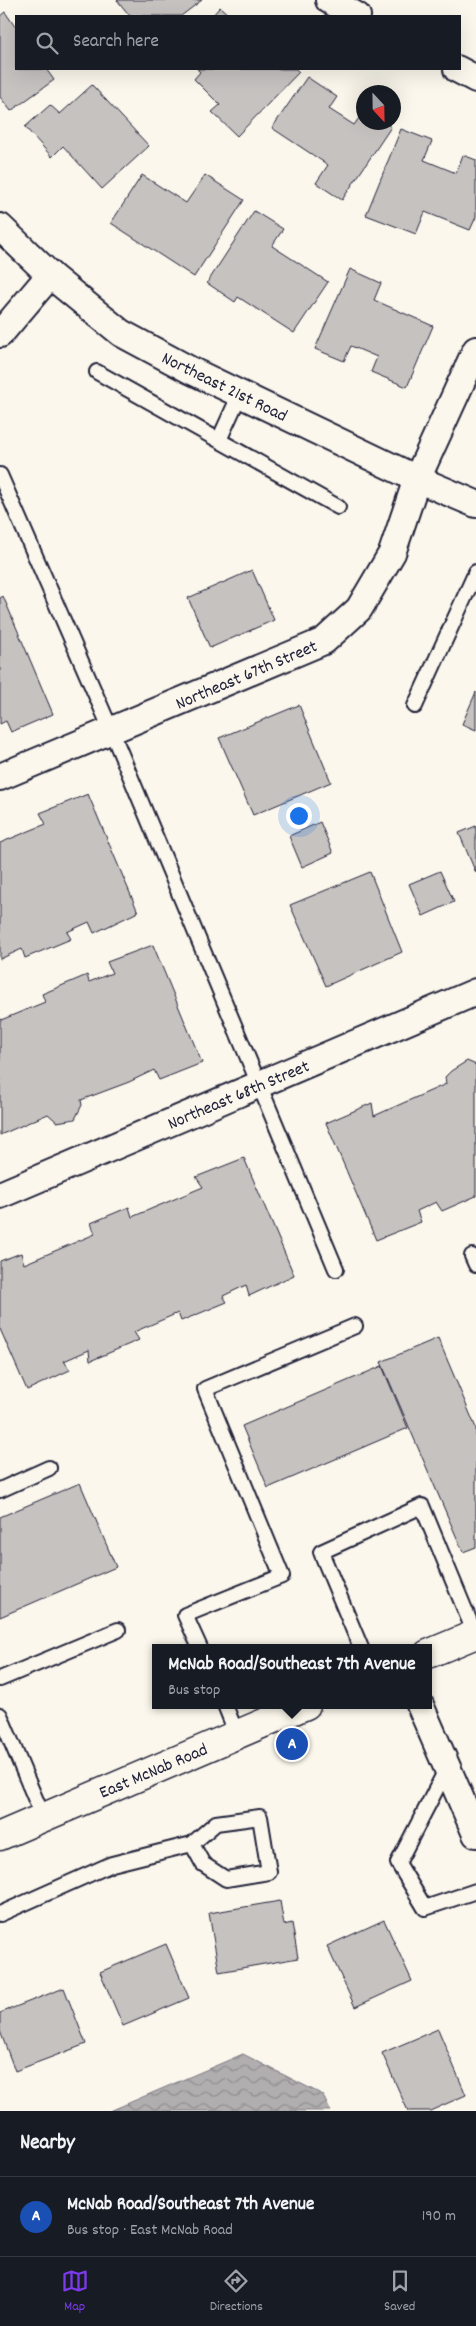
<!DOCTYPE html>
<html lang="en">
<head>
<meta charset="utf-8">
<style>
	body { margin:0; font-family:Dekko,sans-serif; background:#20242c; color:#f1f3f6 }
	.compass { position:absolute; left:356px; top:85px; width:45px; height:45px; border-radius:50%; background:#171b24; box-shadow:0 5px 20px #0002; rotate:158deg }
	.you { position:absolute; left:298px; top:815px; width:18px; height:18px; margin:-12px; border:4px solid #fff; border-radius:50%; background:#1a73e8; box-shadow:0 0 0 8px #1a73e833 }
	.badge { display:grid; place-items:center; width:32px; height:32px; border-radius:50%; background:#7c3aed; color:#fff; font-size:16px; font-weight:700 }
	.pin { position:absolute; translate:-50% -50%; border:2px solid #fff; box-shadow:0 1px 5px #0006 }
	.popup { position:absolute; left:152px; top:1644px; width:280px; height:65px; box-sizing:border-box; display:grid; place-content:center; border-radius:0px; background:#171b24; filter:drop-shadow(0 1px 4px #0005); font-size:16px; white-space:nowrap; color:#9ea1a6 }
	.popup b { font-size:19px; color:#f1f3f6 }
	.popup::after { content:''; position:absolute; left:50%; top:100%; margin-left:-10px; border:10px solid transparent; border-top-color:#171b24 }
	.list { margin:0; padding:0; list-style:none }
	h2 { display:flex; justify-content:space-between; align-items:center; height:65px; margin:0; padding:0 20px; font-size:21px }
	h2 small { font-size:16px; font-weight:400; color:#9ea1a6 }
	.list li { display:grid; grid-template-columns:32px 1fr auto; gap:15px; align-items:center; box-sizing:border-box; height:80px; padding:0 20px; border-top:1px solid #363941 }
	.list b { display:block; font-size:19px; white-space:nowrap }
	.list p { margin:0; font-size:16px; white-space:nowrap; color:#9ea1a6 }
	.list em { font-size:16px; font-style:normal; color:#9ea1a6 }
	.icon { flex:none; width:28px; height:28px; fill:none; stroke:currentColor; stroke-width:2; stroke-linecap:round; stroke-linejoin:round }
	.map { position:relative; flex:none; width:476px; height:2111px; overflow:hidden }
	.search { position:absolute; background:#171b24; box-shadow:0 5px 20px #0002; left:15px; right:15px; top:15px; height:55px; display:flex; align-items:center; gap:12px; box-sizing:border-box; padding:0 18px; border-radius:0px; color:#9ea1a6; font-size:19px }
	.sheet { height:145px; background:#171b24 }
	nav { display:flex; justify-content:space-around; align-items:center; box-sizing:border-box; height:70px; border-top:1px solid #363941; background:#171b24; font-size:14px; color:#9ea1a6 }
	nav a { display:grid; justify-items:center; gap:2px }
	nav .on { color:#7c3aed }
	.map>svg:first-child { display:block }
	.water { fill:url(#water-waves); stroke:#787681 }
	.building { fill:#c6c2c0; stroke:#22223b }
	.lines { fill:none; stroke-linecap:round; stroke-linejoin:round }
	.service-casing { stroke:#22223b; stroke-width:18 }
	.minor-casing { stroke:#22223b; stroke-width:30 }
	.tertiary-casing { stroke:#22223b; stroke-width:31 }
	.service { stroke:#fbf7ec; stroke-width:14 }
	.minor { stroke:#fbf7ec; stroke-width:26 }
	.tertiary { stroke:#fbf7ec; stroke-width:28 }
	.labels { text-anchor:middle; stroke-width:4.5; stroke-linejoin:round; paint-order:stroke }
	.street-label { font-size:18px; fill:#22223b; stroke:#fbf7ec }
</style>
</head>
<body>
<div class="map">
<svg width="476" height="2111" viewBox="0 0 476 2111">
	<defs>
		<pattern id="water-waves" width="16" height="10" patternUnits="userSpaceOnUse" patternTransform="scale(1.25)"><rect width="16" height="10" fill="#b1aeb0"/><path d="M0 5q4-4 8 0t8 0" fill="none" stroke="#908d90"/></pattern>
	</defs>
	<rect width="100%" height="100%" fill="#fbf7ec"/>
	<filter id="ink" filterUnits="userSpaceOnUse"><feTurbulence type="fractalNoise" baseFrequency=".02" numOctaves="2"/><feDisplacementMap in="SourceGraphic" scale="10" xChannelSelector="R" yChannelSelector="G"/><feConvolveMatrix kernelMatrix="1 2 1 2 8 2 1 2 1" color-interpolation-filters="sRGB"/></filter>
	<g filter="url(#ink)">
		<path class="water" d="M243,2054L323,2095L330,2111H110Z"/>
		<g class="building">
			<path d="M117,0H202L181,16H130Z"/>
			<path d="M220,7L230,16H212Z"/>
			<path d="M5,12L16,28V69H46L54,80L11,111L0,97V16Z"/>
			<path d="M197,69H296L299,72L237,136L212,112L220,105L194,79L200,72Z"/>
			<path d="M307,77L337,97L329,109L354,125L364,111V122H384L391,127L342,200L316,183L328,165L272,128Z"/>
			<path d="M92,85L149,146L102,189L63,146L52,157L25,127L50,105L60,114Z"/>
			<path d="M401,129L432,141L424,160L456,173L463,155L476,160V217L470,230L425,212L416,234L366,215Z"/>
			<path d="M142,175L186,203L205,175L244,200L194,277L111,223Z"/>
			<path d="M254,211L283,229L272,246L328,282L294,333L238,297L235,302L207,283Z"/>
			<path d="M350,269L381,283L374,300L433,326L407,387L371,372L377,357L351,346L344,361L315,349Z"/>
			<path d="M252,570L274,620L210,648L188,598Z"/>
			<path d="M3,596L53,714L11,732L6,721L0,724V598Z"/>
			<path d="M476,692V730L462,724Z"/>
			<path d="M299,705L331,782L253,815L219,738Z"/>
			<path d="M88,794L138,912L94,933L89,922L67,932L71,939L25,958L22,949L0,959V843L46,824L40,813Z"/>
			<path d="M320,822L333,853L302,867L289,836Z"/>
			<path d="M476,826V873L459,833Z"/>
			<path d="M440,871L454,902L423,916L409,884Z"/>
			<path d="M370,872L402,952L326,986L290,905Z"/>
			<path d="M153,945L202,1063L159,1080L154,1070L129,1082L81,1100L82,1105L75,1119L57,1122L48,1114L0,1135V1018L1,1020L45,1002L42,994L87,975L89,982L112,973L107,962Z"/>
			<path d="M467,1061L476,1065V1196L442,1211L436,1202L417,1211L421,1222L376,1240L326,1123L372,1103L374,1116L446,1084L445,1077L451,1071Z"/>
			<path d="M244,1158L294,1275L249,1296L246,1285L223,1296L227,1302L181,1321L178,1313L134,1332L139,1340L90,1361L89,1350L64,1361L70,1370L27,1390L0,1329V1261L21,1253L24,1264L95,1234L91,1223L129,1207L132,1217L203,1187L196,1177Z"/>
			<path d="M438,1338L476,1428V1547L463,1552L381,1362Z"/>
			<path d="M382,1366L408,1428L268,1488L242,1426Z"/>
			<path d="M80,1483L116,1567L0,1617V1517Z"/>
			<path d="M280,1901L284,1925L292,1923L298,1958L219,1972L209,1913Z"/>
			<path d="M384,1920L412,1981L355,2007L327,1946Z"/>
			<path d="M166,1944L189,1998L123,2026L100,1972Z"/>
			<path d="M64,1988L86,2044L15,2071L0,2031V2013Z"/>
			<path d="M438,2029L466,2095L430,2111H408L382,2053Z"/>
		</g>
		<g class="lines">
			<defs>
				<g id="service">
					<path d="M97,372L338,507"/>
					<path d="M219,440L240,394"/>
					<path d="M0,475L111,730L336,1269"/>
					<path d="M415,706L476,572"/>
					<path d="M472,1256L476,1265"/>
					<path d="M0,1490L49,1468"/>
					<path d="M200,1648L185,1615L282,1576L205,1389L355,1326"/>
					<path d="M361,1648L321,1552L422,1506L475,1634"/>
					<path d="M0,1679L118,1630"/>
					<path d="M225,1705L237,1735"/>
					<path d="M0,1715L43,1817"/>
					<path d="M447,1768L398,1863L425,1908L476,1891"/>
					<path d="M0,1914L112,1864L192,1844L216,1823L260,1817L269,1872L226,1879L203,1864L192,1844"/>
				</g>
				<g id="minor">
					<path d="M329,0L357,16"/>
					<path d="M457,69L476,79"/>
					<path d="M0,227L50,275L121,333L190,370L417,479L476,504"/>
					<path d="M0,334L50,275"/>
					<path d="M0,777L324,641L359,609L392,553L417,479L476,350"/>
					<path d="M0,1195L476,992"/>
					<path d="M420,1705L476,1834"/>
				</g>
				<g id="tertiary">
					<path d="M428,1654L476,1634"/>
					<path d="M0,1836L306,1705"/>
				</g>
			</defs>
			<use href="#service" class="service-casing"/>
			<use href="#minor" class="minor-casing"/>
			<use href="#tertiary" class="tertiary-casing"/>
			<use href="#service" class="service"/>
			<use href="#minor" class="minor"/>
			<use href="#tertiary" class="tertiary"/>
		</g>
	</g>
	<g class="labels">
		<g class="street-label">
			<text transform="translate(225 386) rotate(26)" y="6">Northeast 21st Road</text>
			<text transform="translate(246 674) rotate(-23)" y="6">Northeast 67th Street</text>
			<text transform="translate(238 1094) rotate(-23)" y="6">Northeast 68th Street</text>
			<text transform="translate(153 1770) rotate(-23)" y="6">East McNab Road</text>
		</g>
	</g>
</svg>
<svg class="compass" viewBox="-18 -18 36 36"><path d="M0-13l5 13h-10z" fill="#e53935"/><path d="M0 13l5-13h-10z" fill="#9ea1a6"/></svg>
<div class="you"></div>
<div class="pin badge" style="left:292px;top:1744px;background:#1a4fb4">A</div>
<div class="popup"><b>McNab Road/Southeast 7th Avenue</b>Bus stop</div>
<div class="search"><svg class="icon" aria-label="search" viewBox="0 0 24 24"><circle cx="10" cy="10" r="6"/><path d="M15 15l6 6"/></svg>Search here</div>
</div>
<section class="sheet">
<h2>Nearby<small></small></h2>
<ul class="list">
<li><span class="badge" style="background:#1a4fb4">A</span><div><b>McNab Road/Southeast 7th Avenue</b><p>Bus stop · East McNab Road</p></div><em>190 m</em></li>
</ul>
</section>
<nav>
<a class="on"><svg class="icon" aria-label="map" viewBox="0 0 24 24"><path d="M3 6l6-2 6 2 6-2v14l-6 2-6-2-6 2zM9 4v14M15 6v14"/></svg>Map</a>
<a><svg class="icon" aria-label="directions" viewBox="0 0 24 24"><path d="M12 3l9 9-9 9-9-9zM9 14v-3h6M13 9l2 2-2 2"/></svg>Directions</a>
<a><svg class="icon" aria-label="saved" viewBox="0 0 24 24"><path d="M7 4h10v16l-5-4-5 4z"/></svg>Saved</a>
</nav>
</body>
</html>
